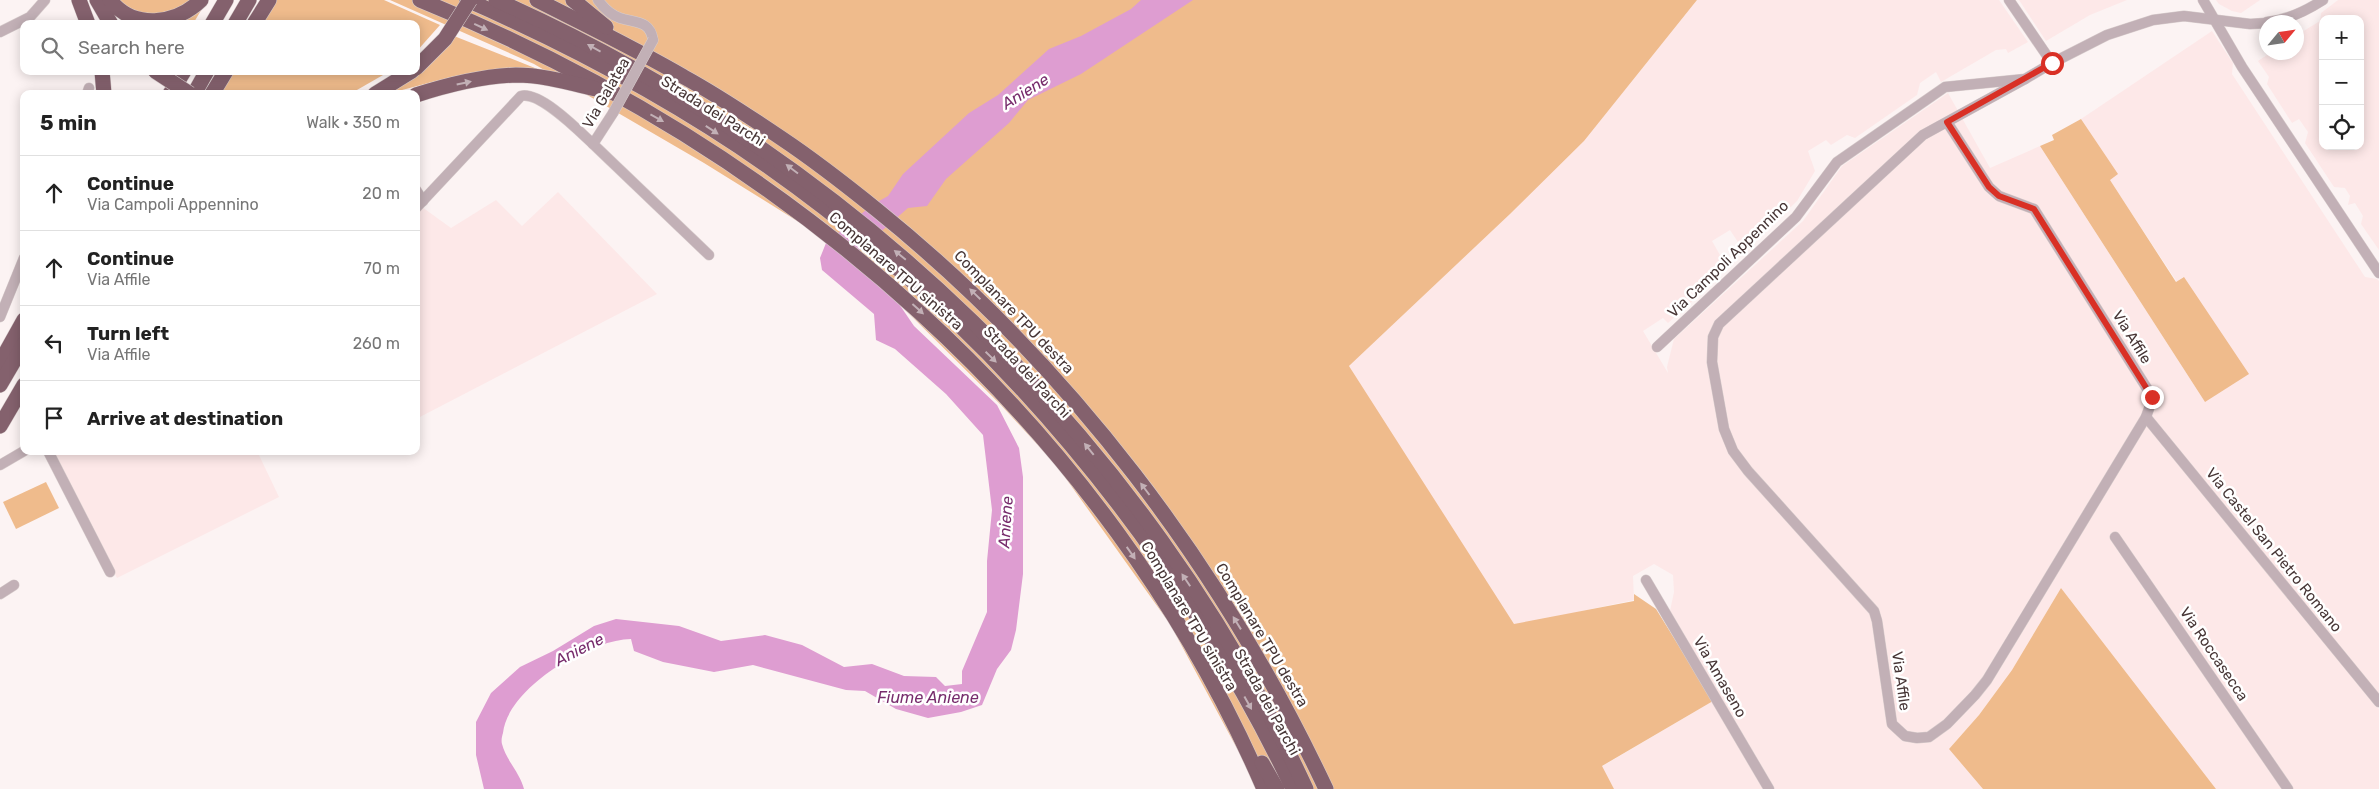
<!DOCTYPE html>
<html lang="en">
<head>
<meta charset="utf-8">
<style>
	body { margin:0; font-family:Rubik,sans-serif; background:#f6f6f6; color:#222 }
	.controls { position:absolute; right:15px; top:15px; display:grid; overflow:hidden; border-radius:10px; box-shadow:0 2px 12px #0003 }
	.controls button { width:45px; height:45px; display:grid; place-items:center; padding:0; border:0; border-bottom:1px solid #e0e0e0; background:#fff; color:#222; font:25px sans-serif }
	.compass { position:absolute; left:2259px; top:15px; width:45px; height:45px; border-radius:50%; background:#fff; box-shadow:0 2px 12px #0003; rotate:61deg }
	.stop { position:absolute; width:15px; height:15px; margin:-11px; border:4px solid #d93025; border-radius:50%; background:#fff }
	.stop.end { background:#d93025; border-color:#fff; box-shadow:0 1px 5px #0008 }
	.list { margin:0; padding:0; list-style:none }
	h2 { display:flex; justify-content:space-between; align-items:center; height:65px; margin:0; padding:0 20px; font-size:21px }
	h2 small { font-size:16px; font-weight:400; color:#767676 }
	.list li { display:grid; grid-template-columns:32px 1fr auto; gap:15px; align-items:center; box-sizing:border-box; height:75px; padding:0 20px; border-top:1px solid #e0e0e0 }
	.list b { display:block; font-size:19px; white-space:nowrap }
	.list p { margin:0; font-size:16px; white-space:nowrap; color:#767676 }
	.list em { font-size:16px; font-style:normal; color:#767676 }
	.icon { flex:none; width:28px; height:28px; fill:none; stroke:currentColor; stroke-width:2; stroke-linecap:round; stroke-linejoin:round }
	.map { position:relative; flex:none; width:2379px; height:789px; overflow:hidden }
	.search { position:absolute; background:#fff; box-shadow:0 2px 12px #0003; left:20px; top:20px; width:400px; height:55px; display:flex; align-items:center; gap:12px; box-sizing:border-box; padding:0 18px; border-radius:10px; color:#767676; font-size:19px }
	.panel { position:absolute; background:#fff; box-shadow:0 2px 12px #0003; left:20px; top:90px; width:400px; height:365px; border-radius:10px }
	.map>svg:first-child { display:block }
	.built { fill:#fde8e8; fill-rule:evenodd }
	.green { fill:#efbb8c }
	.water { fill:#de9dd1 }
	.lines { fill:none; stroke-linecap:round; stroke-linejoin:round }
	.minor-casing { stroke:#d8cdcd; stroke-width:11 }
	.highway-casing { stroke:#d8cdcd; stroke-width:16 }
	.minor { stroke:#c2b0b6; stroke-width:10 }
	.highway { stroke:#84616d; stroke-width:15 }
	.minor-bridge-casing { stroke:#d8cdcd; stroke-width:11; stroke-linecap:butt }
	.highway-bridge-casing { stroke:#d8cdcd; stroke-width:16; stroke-linecap:butt }
	.minor-bridge { stroke:#c2b0b6; stroke-width:10 }
	.highway-bridge { stroke:#84616d; stroke-width:15 }
	.oneway { fill:#c2b0b6 }
	.route { stroke:#d93025; stroke-width:6 }
	.labels { text-anchor:middle; stroke-width:5; stroke-linejoin:round; paint-order:stroke }
	.street-label { font-size:15px; fill:#473636; stroke:#fff }
	.water-label { font-size:16px; font-style:italic; fill:#772c6c; stroke:#fff }
</style>
</head>
<body>
<div class="map">
<svg width="2379" height="789" viewBox="0 0 2379 789">
	<rect width="100%" height="100%" fill="#fcf3f3"/>
	<g class="built">
		<path d="M1697,0H1999L2028,42L2008,53L2006,49L1996,50L1941,82L1936,72L1920,83L1917,95L1855,138L1847,135L1831,145L1826,140L1808,151L1815,171L1797,201L1766,231L1740,245L1730,230L1712,241L1724,262L1725,267L1722,274L1668,323L1663,318L1643,331L1668,373L1667,367L1674,339L1803,221L1842,166L1948,93L1990,168L2040,146L2205,402L2183,277L2177,282L2109,179L2117,174L2081,119L2212,31L2233,63L2232,74L2365,277L2377,279L2379,281V694L2205,484L2255,556L2379,709V789H2293L2246,719L2284,789H2216L2061,588L2012,670L1979,715L1949,749L1983,789H1774L1670,611L1674,592L1673,575L1654,564L1633,576L1634,600L1582,611L1513,631L1349,366L1510,214L1584,141Z"/>
		<path d="M2019,0H2127L2090,15L2046,41Z"/>
		<path d="M2216,0H2260L2241,13L2232,11L2219,4Z"/>
		<path d="M2338,0H2379V250L2361,224L2363,216L2355,203L2348,205L2350,196L2345,188L2334,187L2305,143L2308,132L2299,119L2292,123L2267,84L2269,77L2258,61L2270,53L2296,52L2297,35L2320,21L2321,13ZM2323,19H2360V146H2323Z"/>
		<path d="M558,192L657,294L416,419V214L422,207L451,228L496,200L522,226Z"/>
		<path d="M50,451H257L279,497L117,578Z"/>
		<path d="M1713,701L1764,789H1614L1601,767Z"/>
	</g>
	<g class="green">
		<path d="M116,0H195L181,10L146,17Z"/>
		<path d="M207,0L193,24H175Z"/>
		<path d="M276,0H384L440,25L416,52V24H261Z"/>
		<path d="M390,0H1697L1584,141L1510,214L1349,366L1514,624L1634,601V594L1656,609L1713,701L1602,766L1614,789H1256L1240,754L1170,624L1057,466L1001,405L866,271L810,229L704,163L534,64Z"/>
		<path d="M454,36L545,72L455,76L387,94Z"/>
		<path d="M232,71H390L350,94L218,93Z"/>
		<path d="M2081,119L2118,174L2110,180L2176,282L2184,277L2249,374L2205,402L2040,146L2054,140L2052,135Z"/>
		<path d="M46,482L59,508L16,529L3,502Z"/>
		<path d="M2061,588L2216,789H1983L1949,749L1979,715L2012,670Z"/>
	</g>
	<path class="water" d="M1141,0H1193L1081,74L1028,100L1009,123L946,179L927,206L908,208L854,255L895,298L914,326L997,405L1019,448L1023,477V574L1016,630L1011,650L997,669L982,705L961,712L928,718L896,709L865,691L846,690L753,665L714,672L663,662L634,651L631,639C588,640 508,688 503,733C502,736 501,741 502,744C506,760 520,773 524,789H484L476,755V722L491,693L520,667L553,651L594,626L616,619L679,626L721,641L765,635L802,645L844,667L872,664L904,676L936,677L945,686L962,684V671L987,612V561L992,510L983,435L946,394L895,349L876,340L874,314L822,270L820,258L826,243L872,205L888,196L903,174L969,113L998,95L1049,49L1081,36L1131,9Z"/>
	<g class="lines">
		<defs>
			<g id="minor">
				<path d="M598,0C603,7 611,15 620,18C635,23 650,20 653,40"/>
				<path d="M2009,0L2052,63"/>
				<path d="M2203,0L2242,67L2379,273"/>
				<path d="M2267,22C2288,20 2306,11 2323,0"/>
				<path d="M0,32L30,17L45,0"/>
				<path d="M87,94L89,88"/>
				<path d="M1947,122L1989,187L1999,196L2034,209L2148,390L2152,400L2146,417L1987,680L1975,695L1947,724L1929,737L1917,738L1905,736L1892,724L1877,621L1874,611L1748,471L1733,451L1724,429L1712,362L1713,337L1719,324L1923,135L2025,79"/>
				<path d="M593,144L709,255"/>
				<path d="M416,190L423,201"/>
				<path d="M416,208L521,96C540,91 579,131 593,144L613,113"/>
				<path d="M0,317L24,258"/>
				<path d="M1657,347L1796,217L1837,162L1945,87L2025,79L2052,63L2107,35L2153,20L2184,16L2250,24L2266,23"/>
				<path d="M2146,417L2379,702"/>
				<path d="M48,451L110,572"/>
				<path d="M0,465L24,451"/>
				<path d="M2115,537L2288,789"/>
				<path d="M1646,580L1769,789"/>
				<path d="M0,594L14,585"/>
			</g>
			<g id="highway">
				<path d="M79,0L88,24"/>
				<path d="M97,0L111,24"/>
				<path d="M110,0C133,30 176,25 201,0"/>
				<path d="M420,0C785,147 1107,424 1264,789"/>
				<path d="M467,0C572,46 675,101 769,167C993,325 1175,542 1293,789"/>
				<path d="M496,0C846,154 1146,440 1306,789"/>
				<path d="M537,0C586,25 636,49 684,77C717,95 750,117 781,138C814,160 846,185 877,210C1069,365 1221,566 1326,789"/>
				<path d="M573,0L606,27"/>
				<path d="M212,24L226,0"/>
				<path d="M235,24L249,0"/>
				<path d="M254,24L269,0"/>
				<path d="M102,71L104,94"/>
				<path d="M170,94L184,71"/>
				<path d="M194,94L207,71"/>
				<path d="M212,94L226,71"/>
				<path d="M375,94L412,71"/>
				<path d="M416,95C447,85 483,76 516,75C543,75 570,83 596,89"/>
				<path d="M0,363L24,320"/>
				<path d="M0,385L24,344"/>
				<path d="M0,426L24,385"/>
				<path d="M1262,763L1277,789"/>
			</g>
		</defs>
		<use href="#minor" class="minor-casing"/>
		<use href="#highway" class="highway-casing"/>
		<use href="#minor" class="minor"/>
		<use href="#highway" class="highway"/>
		<defs>
			<path id="minor-bridge" d="M613,113L653,40"/>
			<g id="highway-bridge">
				<path d="M416,68L445,39L470,0"/>
				<path d="M155,71L190,94"/>
			</g>
		</defs>
		<use href="#minor-bridge" class="minor-bridge-casing"/>
		<use href="#highway-bridge" class="highway-bridge-casing"/>
		<use href="#minor-bridge" class="minor-bridge"/>
		<use href="#highway-bridge" class="highway-bridge"/>
	</g>
	<defs><path id="oneway-solid" d="M-6-.8H1V-3.2L6.5 0L1 3.2V.8H-6Z" transform="scale(1.25)"/></defs>
	<g class="oneway">
		<use href="#oneway-solid" transform="translate(481 27) rotate(25)"/>
		<use href="#oneway-solid" transform="translate(594 48) rotate(-151)"/>
		<use href="#oneway-solid" transform="translate(464 83) rotate(-12)"/>
		<use href="#oneway-solid" transform="translate(657 118) rotate(29)"/>
		<use href="#oneway-solid" transform="translate(712 130) rotate(33)"/>
		<use href="#oneway-solid" transform="translate(792 169) rotate(-143)"/>
		<use href="#oneway-solid" transform="translate(900 255) rotate(-141)"/>
		<use href="#oneway-solid" transform="translate(975 294) rotate(-136)"/>
		<use href="#oneway-solid" transform="translate(918 309) rotate(42)"/>
		<use href="#oneway-solid" transform="translate(991 357) rotate(44)"/>
		<use href="#oneway-solid" transform="translate(1089 449) rotate(-129)"/>
		<use href="#oneway-solid" transform="translate(1145 489) rotate(-127)"/>
		<use href="#oneway-solid" transform="translate(1131 553) rotate(55)"/>
		<use href="#oneway-solid" transform="translate(1186 580) rotate(-124)"/>
		<use href="#oneway-solid" transform="translate(1237 623) rotate(-122)"/>
		<use href="#oneway-solid" transform="translate(1248 703) rotate(61)"/>
	</g>
	<g class="lines">
		<path class="route" d="M2052,63L1947,122L1989,187L1999,196L2034,209L2152,397"/>
	</g>
	<g class="labels">
		<g class="street-label">
			<text transform="translate(606 93) rotate(-60)" y="5">Via Galatea</text>
			<text transform="translate(713 111) rotate(32)" y="5">Strada dei Parchi</text>
			<text transform="translate(1728 259) rotate(-44)" y="5">Via Campoli Appennino</text>
			<text transform="translate(896 271) rotate(41)" y="5">Complanare TPU sinistra</text>
			<text transform="translate(1014 312) rotate(46)" y="5">Complanare TPU destra</text>
			<text transform="translate(2132 337) rotate(58)" y="5">Via Affile</text>
			<text transform="translate(1027 372) rotate(47)" y="5">Strada dei Parchi</text>
			<text transform="translate(2274 550) rotate(51)" y="5">Via Castel San Pietro Romano</text>
			<text transform="translate(1189 616) rotate(59)" y="5">Complanare TPU sinistra</text>
			<text transform="translate(1262 635) rotate(59)" y="5">Complanare TPU destra</text>
			<text transform="translate(2214 654) rotate(56)" y="5">Via Roccasecca</text>
			<text transform="translate(1720 677) rotate(60)" y="5">Via Amaseno</text>
			<text transform="translate(1901 681) rotate(82)" y="5">Via Affile</text>
			<text transform="translate(1267 702) rotate(61)" y="5">Strada dei Parchi</text>
		</g>
		<g class="water-label">
			<text transform="translate(1025 91) rotate(-32)" y="6">Aniene</text>
			<text transform="translate(1005 522) rotate(-86)" y="6">Aniene</text>
			<text transform="translate(579 649) rotate(-27)" y="6">Aniene</text>
			<text x="928" y="703">Fiume Aniene</text>
		</g>
	</g>
</svg>
<div class="controls">
<button>+</button>
<button>−</button>
<button><svg class="icon" aria-label="locate" viewBox="0 0 24 24"><circle cx="12" cy="12" r="6"/><path d="M12 2v4M12 18v4M2 12h4M18 12h4"/></svg></button>
</div>
<svg class="compass" viewBox="-18 -18 36 36"><path d="M0-13l5 13h-10z" fill="#e53935"/><path d="M0 13l5-13h-10z" fill="#767676"/></svg>
<div class="stop" style="left:2052px;top:63px"></div>
<div class="stop end" style="left:2152px;top:397px"></div>
<div class="search"><svg class="icon" aria-label="search" viewBox="0 0 24 24"><circle cx="10" cy="10" r="6"/><path d="M15 15l6 6"/></svg>Search here</div>
<section class="panel">
<h2>5 min<small>Walk · 350 m</small></h2>
<ul class="list">
<li><svg class="icon" aria-label="ahead" viewBox="0 0 24 24"><path d="M12 20V5M6 11l6-6 6 6"/></svg><div><b>Continue</b><p>Via Campoli Appennino</p></div><em>20 m</em></li>
<li><svg class="icon" aria-label="ahead" viewBox="0 0 24 24"><path d="M12 20V5M6 11l6-6 6 6"/></svg><div><b>Continue</b><p>Via Affile</p></div><em>70 m</em></li>
<li><svg class="icon" aria-label="left" viewBox="0 0 24 24"><path d="M17 20v-9H6M10 6l-5 5 5 5"/></svg><div><b>Turn left</b><p>Via Affile</p></div><em>260 m</em></li>
<li><svg class="icon" aria-label="arrive" viewBox="0 0 24 24"><path d="M6 21V4h12l-3 4 3 4H6"/></svg><div><b>Arrive at destination</b></div></li>
</ul>
</section>
</div>
</body>
</html>
